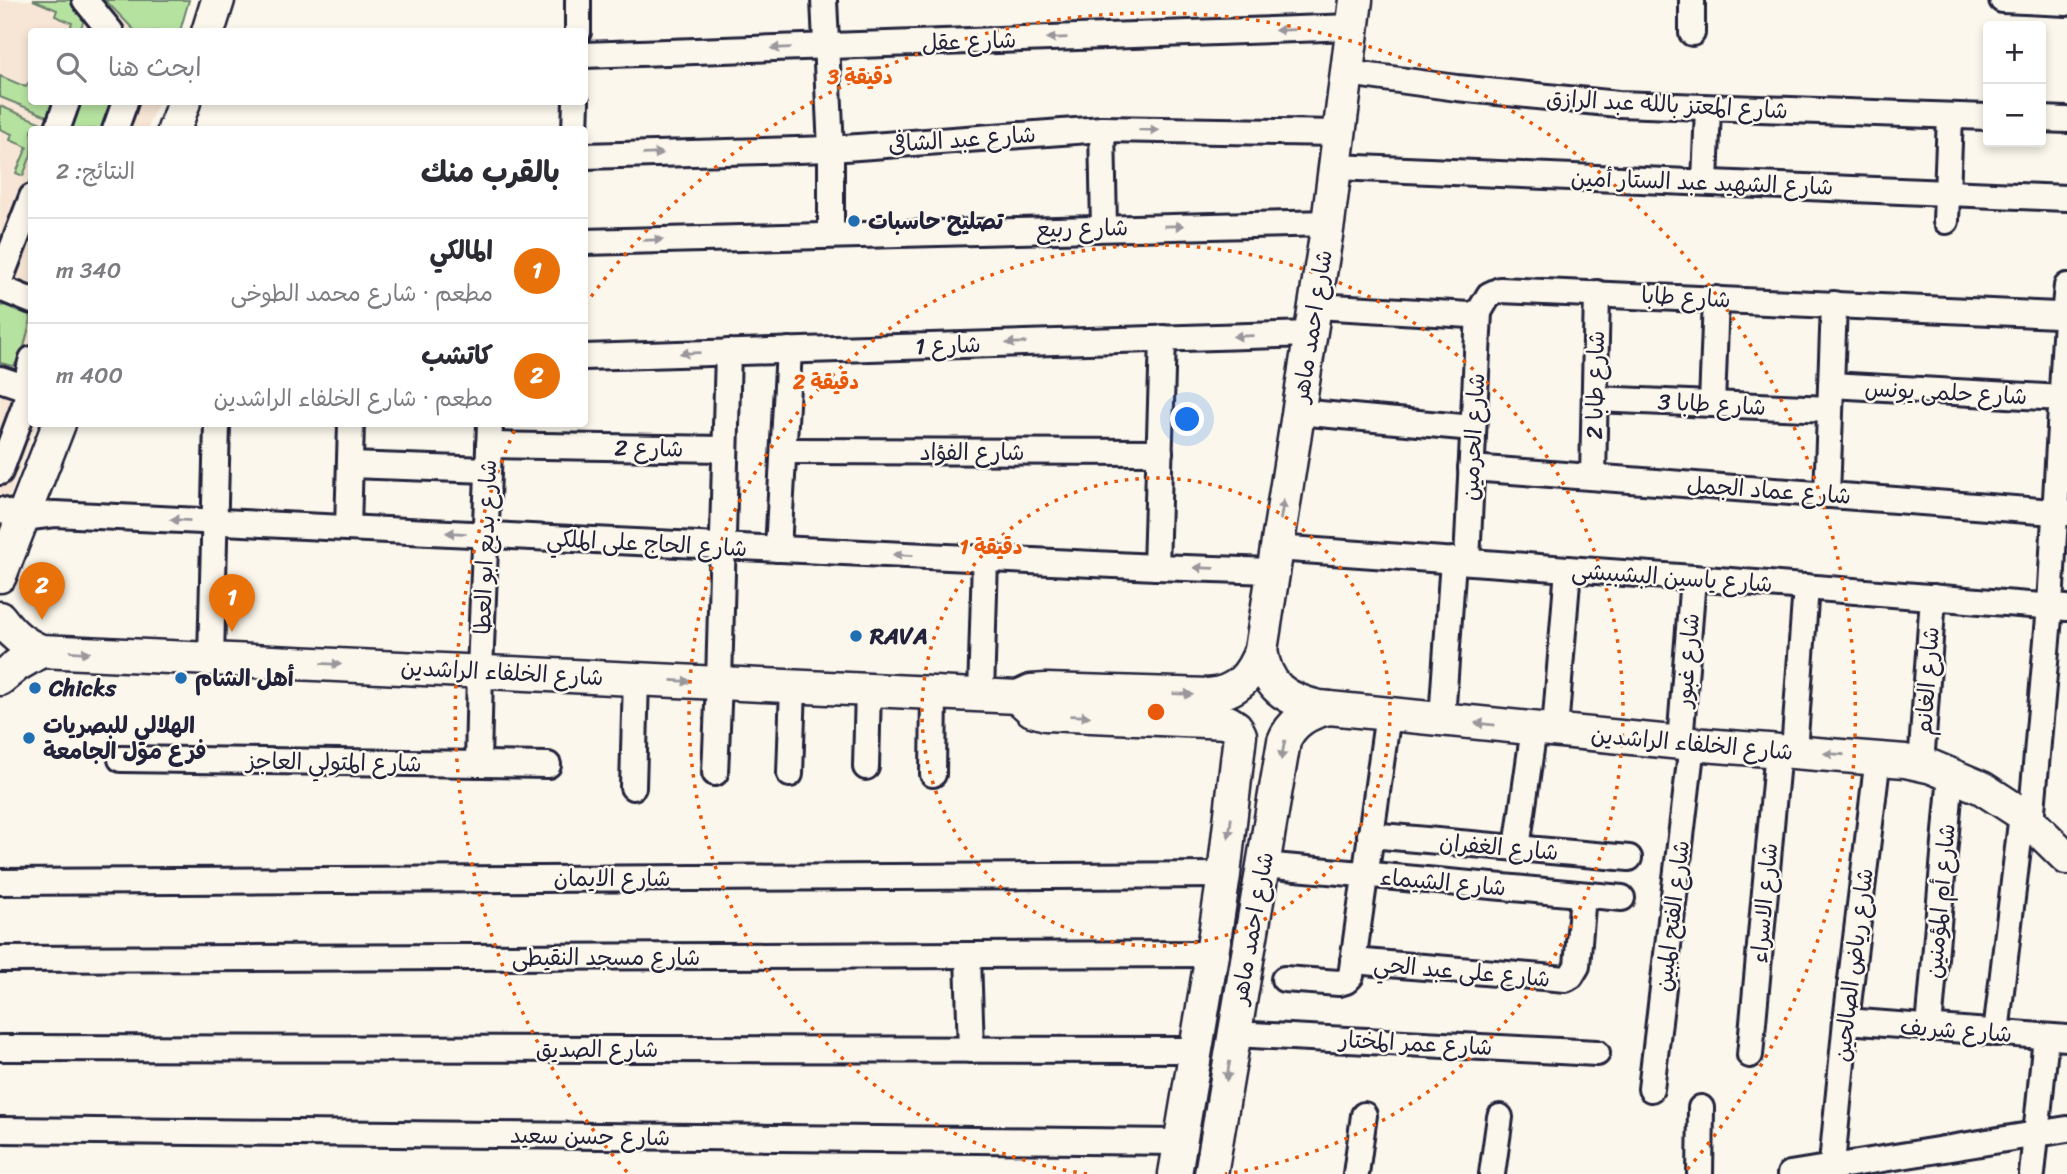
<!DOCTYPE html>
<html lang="ar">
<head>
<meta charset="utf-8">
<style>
	body { margin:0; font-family:Sriracha,"Playpen Sans Arabic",sans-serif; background:#f2f2f3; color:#2b2b33; direction:rtl }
	.controls { position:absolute; right:21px; top:21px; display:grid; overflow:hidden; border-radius:7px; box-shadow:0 4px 10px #0003 }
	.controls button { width:63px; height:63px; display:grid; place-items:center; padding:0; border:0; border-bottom:2px solid #e1e1e2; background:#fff; color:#2b2b33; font:35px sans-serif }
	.you { position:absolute; left:1188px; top:420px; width:24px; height:24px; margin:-18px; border:5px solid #fff; border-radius:50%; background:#1a73e8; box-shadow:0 0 0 10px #1a73e833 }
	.badge { display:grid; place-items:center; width:46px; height:46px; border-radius:50%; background:#1f6fb2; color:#fff; font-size:23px; font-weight:700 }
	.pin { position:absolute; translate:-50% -58px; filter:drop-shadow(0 2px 4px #0008) }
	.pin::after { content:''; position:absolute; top:37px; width:24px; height:21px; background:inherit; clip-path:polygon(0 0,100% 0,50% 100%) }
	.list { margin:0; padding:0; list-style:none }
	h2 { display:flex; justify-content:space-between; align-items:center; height:91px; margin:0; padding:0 28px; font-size:30px }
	h2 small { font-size:23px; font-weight:400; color:#7c7c81 }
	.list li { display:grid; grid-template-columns:46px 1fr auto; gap:21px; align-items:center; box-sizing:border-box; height:105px; padding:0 28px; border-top:2px solid #e1e1e2 }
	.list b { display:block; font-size:26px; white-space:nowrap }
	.list p { margin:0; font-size:23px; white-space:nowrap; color:#7c7c81 }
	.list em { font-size:23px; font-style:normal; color:#7c7c81 }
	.icon { flex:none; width:38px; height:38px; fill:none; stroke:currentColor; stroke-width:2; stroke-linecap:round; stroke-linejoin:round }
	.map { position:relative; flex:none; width:2067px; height:1174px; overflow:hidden; direction:ltr }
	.search { position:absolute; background:#fff; box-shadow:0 4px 10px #0003; left:28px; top:28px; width:560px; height:77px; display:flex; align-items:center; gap:18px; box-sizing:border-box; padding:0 24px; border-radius:7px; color:#7c7c81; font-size:26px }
	.panel { position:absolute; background:#fff; box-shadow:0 4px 10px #0003; left:28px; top:126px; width:560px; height:301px; border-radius:7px; direction:rtl }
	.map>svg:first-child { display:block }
	.built { fill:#f7e6d5 }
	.green { fill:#b6e2a0; stroke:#6c826e; stroke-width:2 }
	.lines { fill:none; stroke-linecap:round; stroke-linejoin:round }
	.minor-casing { stroke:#22223b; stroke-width:30 }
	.major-casing { stroke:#22223b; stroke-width:37 }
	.minor { stroke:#fbf7ec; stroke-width:24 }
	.major { stroke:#fbf7ec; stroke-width:32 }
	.oneway { fill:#99979c }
	.ring { fill:none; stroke:#e8590c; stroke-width:3.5; stroke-dasharray:3.5 7 }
	.poi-dot { fill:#1f6fb2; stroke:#fbf7ec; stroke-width:2.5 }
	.labels { text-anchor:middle; stroke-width:5; stroke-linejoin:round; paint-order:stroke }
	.street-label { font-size:23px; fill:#22223b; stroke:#fbf7ec }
	.poi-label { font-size:23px; font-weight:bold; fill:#22223b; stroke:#fbf7ec; text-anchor:start }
	.centre { fill:#e8590c; stroke:#fbf7ec; stroke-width:3.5 }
	.ring-label { font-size:21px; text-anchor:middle; font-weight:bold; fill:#e8590c; stroke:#fbf7ec; stroke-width:5; stroke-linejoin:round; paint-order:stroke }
</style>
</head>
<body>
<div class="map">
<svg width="2067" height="1174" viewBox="0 0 2067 1174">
	<rect width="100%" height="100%" fill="#fbf7ec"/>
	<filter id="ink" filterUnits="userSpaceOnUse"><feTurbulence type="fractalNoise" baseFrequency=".0143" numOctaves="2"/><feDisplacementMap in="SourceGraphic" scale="14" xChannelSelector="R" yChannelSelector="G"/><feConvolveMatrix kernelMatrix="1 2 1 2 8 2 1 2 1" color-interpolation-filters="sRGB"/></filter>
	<g filter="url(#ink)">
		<path class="built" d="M0,0H189L180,31L32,32V102H158L147,129L32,130V424H37L0,521Z"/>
		<g class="green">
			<path d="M33,0H76L85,16L80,31H69L72,23L55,16L57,10Z"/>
			<path d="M105,0H189L180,31L136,32Z"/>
			<path d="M0,76L26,87L28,83L31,85L32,102H53L47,116L0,97Z"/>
			<path d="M74,102H117L107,129L64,130Z"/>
			<path d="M0,106L44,124L42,129L32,130L31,155L23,176L16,173L27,147L10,140L12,134L0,129Z"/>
			<path d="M7,305L28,313L31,319L21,359L13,366L0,363V306Z"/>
		</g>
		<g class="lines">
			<defs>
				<g id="minor">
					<path d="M85,0L111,32"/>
					<path d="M824,0L831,149V235"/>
					<path d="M2002,0L2067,3"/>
					<path d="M578,32V0"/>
					<path d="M1692,33V0"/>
					<path d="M584,55L1353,27"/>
					<path d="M1348,73L1457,88L1618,104L1988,117"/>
					<path d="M2041,119L2067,120"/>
					<path d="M1102,129L1104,227"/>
					<path d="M57,130L67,102"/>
					<path d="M115,130L125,102"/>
					<path d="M575,130L576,102"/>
					<path d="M584,156L831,149L1102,129L1341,133"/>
					<path d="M1336,167L2067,198"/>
					<path d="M1705,182L1708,108"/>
					<path d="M1946,221L1950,116"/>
					<path d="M584,242L1328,223"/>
					<path d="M0,280L32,197"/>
					<path d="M0,288L32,301"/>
					<path d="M1316,306L1470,315L1479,312L1489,295L1500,290L2057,315L2067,320"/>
					<path d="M2064,317L2067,286"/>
					<path d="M584,357L1311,334"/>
					<path d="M0,379L27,388"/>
					<path d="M1831,385L2062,398"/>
					<path d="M1595,399L1830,409"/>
					<path d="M1712,404L1716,299"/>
					<path d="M1298,412L1473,428"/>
					<path d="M489,445L724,449"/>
					<path d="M784,451L1160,452"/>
					<path d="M350,465L488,470"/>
					<path d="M1471,468L2067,513"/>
					<path d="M0,472L25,405C29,389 26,376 32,359"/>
					<path d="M1593,477L1597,293"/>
					<path d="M1827,495L1834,304"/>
					<path d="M0,510L23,518L55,514L1156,567L1272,571"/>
					<path d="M348,528L351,424"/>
					<path d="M1276,548L1693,578L2067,608"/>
					<path d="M778,549L789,350"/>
					<path d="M1467,561L1479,312"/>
					<path d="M1156,567L1163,338"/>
					<path d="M211,658L217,424"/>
					<path d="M981,695L985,559"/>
					<path d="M1442,719L1453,560"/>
					<path d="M1555,730L1568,569"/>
					<path d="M1680,743L1693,578"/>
					<path d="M1794,751L1806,587"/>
					<path d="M121,759L548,765"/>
					<path d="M478,764L480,671L490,424"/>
					<path d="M1921,765L1933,597"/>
					<path d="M866,767L868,689"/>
					<path d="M715,773L719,682L728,352"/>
					<path d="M790,774L793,686"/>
					<path d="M933,774L934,692"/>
					<path d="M633,787L636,678"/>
					<path d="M2031,822L2050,606L2066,319"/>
					<path d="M1370,835L1629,858"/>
					<path d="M1517,848L1534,728"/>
					<path d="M1263,865L1622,898"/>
					<path d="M0,882L1224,875"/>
					<path d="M968,956L971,1050"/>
					<path d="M0,959L1212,954"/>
					<path d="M1353,961L1566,979L1571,976L1577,966L1583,895"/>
					<path d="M1284,979L1339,983L1346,981L1351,976L1388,714"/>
					<path d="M1846,1021L2067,1038"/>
					<path d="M1929,1028L1951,774"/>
					<path d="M1996,1033L2022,814"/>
					<path d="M1234,1034L1597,1053"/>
					<path d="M0,1048L1195,1050"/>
					<path d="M1750,1055L1778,750"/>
					<path d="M1651,1089L1692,744"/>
					<path d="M0,1130L1180,1142"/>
					<path d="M1356,1174L1364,1115"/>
					<path d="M1492,1174L1500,1117"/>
					<path d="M1700,1174L1701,1108"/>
					<path d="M1790,1174L2067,1129"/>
					<path d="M1831,1174L1846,1021L1878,757"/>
					<path d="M2032,1174L2046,1037"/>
				</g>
				<g id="major">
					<path d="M208,32L218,0"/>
					<path d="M174,130L184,102"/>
					<path d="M0,576L59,424"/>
					<path d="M0,618C12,634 22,643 41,651L1018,697L1031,691L1046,690L1209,695C1238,692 1251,676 1261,650L1328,223L1356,0"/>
					<path d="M1261,650C1266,687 1285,699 1319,707L1692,744L1905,761L1932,767L1982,788L2022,814L2067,858"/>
					<path d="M0,679L17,665L41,651"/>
					<path d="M1018,697L1032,710L1046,714L1228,722L1236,727L1240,735L1224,875L1212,954L1175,1174"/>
					<path d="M1211,1174L1284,741C1292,721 1309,712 1329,708"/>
				</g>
			</defs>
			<use href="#minor" class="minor-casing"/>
			<use href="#major" class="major-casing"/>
			<use href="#minor" class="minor"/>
			<use href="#major" class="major"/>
		</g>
		<defs><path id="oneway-solid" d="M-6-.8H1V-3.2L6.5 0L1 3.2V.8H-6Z" transform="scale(1.75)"/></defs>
		<g class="oneway">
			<use href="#oneway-solid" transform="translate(1285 30) rotate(178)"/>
			<use href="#oneway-solid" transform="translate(1057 38) rotate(178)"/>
			<use href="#oneway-solid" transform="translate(781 48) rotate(178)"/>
			<use href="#oneway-solid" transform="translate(1149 130) rotate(1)"/>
			<use href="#oneway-solid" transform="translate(653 154) rotate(-2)"/>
			<use href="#oneway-solid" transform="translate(1174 226) rotate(-1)"/>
			<use href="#oneway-solid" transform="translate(653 240) rotate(-2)"/>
			<use href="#oneway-solid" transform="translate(1243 336) rotate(178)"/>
			<use href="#oneway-solid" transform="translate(1016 343) rotate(178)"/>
			<use href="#oneway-solid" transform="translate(690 353) rotate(178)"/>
			<use href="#oneway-solid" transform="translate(1282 510) rotate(-81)"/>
			<use href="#oneway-solid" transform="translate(180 520) rotate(-177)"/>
			<use href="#oneway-solid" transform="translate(456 533) rotate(-177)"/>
			<use href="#oneway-solid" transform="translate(903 555) rotate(-177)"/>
			<use href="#oneway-solid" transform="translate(1204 568) rotate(-178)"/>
			<use href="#oneway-solid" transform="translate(80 652) rotate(3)"/>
			<use href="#oneway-solid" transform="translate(331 664) rotate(3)"/>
			<use href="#oneway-solid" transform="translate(681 681) rotate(3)"/>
			<use href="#oneway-solid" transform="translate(1183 694) rotate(2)"/>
			<use href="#oneway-solid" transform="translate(1080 716) rotate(2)"/>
			<use href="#oneway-solid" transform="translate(1485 724) rotate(-174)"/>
			<use href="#oneway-solid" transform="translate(1283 750) rotate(101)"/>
			<use href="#oneway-solid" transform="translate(1834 754) rotate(-176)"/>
			<use href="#oneway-solid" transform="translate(1230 828) rotate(97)"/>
			<use href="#oneway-solid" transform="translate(1228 1071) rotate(100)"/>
		</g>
	</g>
	<g class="ring">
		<circle cx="1156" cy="712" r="234"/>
		<path d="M1087 1174A467 467 0 1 1 1225 1174"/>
		<path d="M627 1172A701 701 0 0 1 516 427M585 305A701 701 0 1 1 1685 1172"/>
	</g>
	<g class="poi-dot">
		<circle cx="854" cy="221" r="7"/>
		<circle cx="856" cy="636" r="7"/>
		<circle cx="181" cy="678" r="7"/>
		<circle cx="35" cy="688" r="7"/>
		<circle cx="29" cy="738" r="7"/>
	</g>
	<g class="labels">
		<g class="street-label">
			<text transform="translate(969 41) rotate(-2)" y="8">شارع عقل</text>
			<text transform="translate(1667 104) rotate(3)" y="8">شارع المعتز بالله عبد الرازق</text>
			<text transform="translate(962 139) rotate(-4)" y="8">شارع عبد الشافى</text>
			<text transform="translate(1702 182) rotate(2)" y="8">شارع الشهيد عبد الستار أمين</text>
			<text transform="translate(1082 228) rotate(-1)" y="8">شارع ربيع</text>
			<text transform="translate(1686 297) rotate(3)" y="8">شارع طابا</text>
			<text transform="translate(1312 326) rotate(-81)" y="8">شارع احمد ماهر</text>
			<text transform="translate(948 345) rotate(-2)" y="8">شارع 1</text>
			<text transform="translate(1595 385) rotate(-89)" y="8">شارع طابا 2</text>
			<text transform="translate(1946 392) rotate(3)" y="8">شارع حلمى يونس</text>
			<text transform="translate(1712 404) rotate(3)" y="8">شارع طابا 3</text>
			<text transform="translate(1473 437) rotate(-87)" y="8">شارع الحرمين</text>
			<text transform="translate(649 448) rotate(1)" y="8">شارع 2</text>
			<text x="972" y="460">شارع الفؤاد</text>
			<text transform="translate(1769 490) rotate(4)" y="8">شارع عماد الجمل</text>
			<text transform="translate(647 543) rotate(3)" y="8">شارع الحاج على الملكي</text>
			<text transform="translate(485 547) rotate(-88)" y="8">شارع بديع ابو العطا</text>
			<text transform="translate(1672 577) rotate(4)" y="8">شارع ياسين البشبيشى</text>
			<text transform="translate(1687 660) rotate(-85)" y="8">شارع غبور</text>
			<text transform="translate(502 672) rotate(3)" y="8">شارع الخلفاء الراشدين</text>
			<text transform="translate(1927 681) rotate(-86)" y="8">شارع الغانم</text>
			<text transform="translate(1692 743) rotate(5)" y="8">شارع الخلفاء الراشدين</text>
			<text transform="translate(334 762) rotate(1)" y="8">شارع المتولي العاجز</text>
			<text transform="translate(1499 847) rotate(5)" y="8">شارع الغفران</text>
			<text x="612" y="886">شارع الايمان</text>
			<text transform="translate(1443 882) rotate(5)" y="8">شارع الشيماء</text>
			<text transform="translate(1940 901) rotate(-85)" y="8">شارع أم المؤمنين</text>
			<text transform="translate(1764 903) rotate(-85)" y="8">شارع الاسراء</text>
			<text transform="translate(1672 916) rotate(-83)" y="8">شارع الفتح المبين</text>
			<text transform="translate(1252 928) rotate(-80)" y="8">شارع احمد ماهر</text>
			<text x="606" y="965">شارع مسجد النقيطى</text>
			<text transform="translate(1853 965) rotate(-83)" y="8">شارع رياض الصالحين</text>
			<text transform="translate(1462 971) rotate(5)" y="8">شارع على عبد الحي</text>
			<text transform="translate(1956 1030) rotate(4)" y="8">شارع شريف</text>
			<text transform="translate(1416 1043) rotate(3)" y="8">شارع عمر المختار</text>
			<text x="597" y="1057">شارع الصديق</text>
			<text transform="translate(590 1136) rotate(1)" y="8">شارع حسن سعيد</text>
		</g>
		<g class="poi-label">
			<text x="868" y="229">تصليح حاسبات</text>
			<text x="870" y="644">RAVA</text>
			<text x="195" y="686">أهل الشام</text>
			<text x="49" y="696">Chicks</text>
			<text x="43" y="733">الهلالي للبصريات<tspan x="43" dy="26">فرع مول الجامعة</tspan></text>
		</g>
	</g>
	<circle cx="1156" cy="712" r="10" class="centre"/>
	<g class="ring-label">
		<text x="860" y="84">3 دقيقة</text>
		<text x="826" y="389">2 دقيقة</text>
		<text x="991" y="554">1 دقيقة</text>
	</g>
</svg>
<div class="controls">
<button>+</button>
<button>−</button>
</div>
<div class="you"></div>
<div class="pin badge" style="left:232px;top:632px;background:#e8710a">1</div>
<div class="pin badge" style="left:42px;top:620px;background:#e8710a">2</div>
<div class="search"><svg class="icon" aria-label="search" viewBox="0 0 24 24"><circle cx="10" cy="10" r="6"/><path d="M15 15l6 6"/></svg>ابحث هنا</div>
<section class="panel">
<h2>بالقرب منك<small>النتائج: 2</small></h2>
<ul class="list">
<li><span class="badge" style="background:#e8710a">1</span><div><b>المالكي</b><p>مطعم · شارع محمد الطوخى</p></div><em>340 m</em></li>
<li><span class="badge" style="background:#e8710a">2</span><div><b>كاتشب</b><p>مطعم · شارع الخلفاء الراشدين</p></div><em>400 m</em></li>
</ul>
</section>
</div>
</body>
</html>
